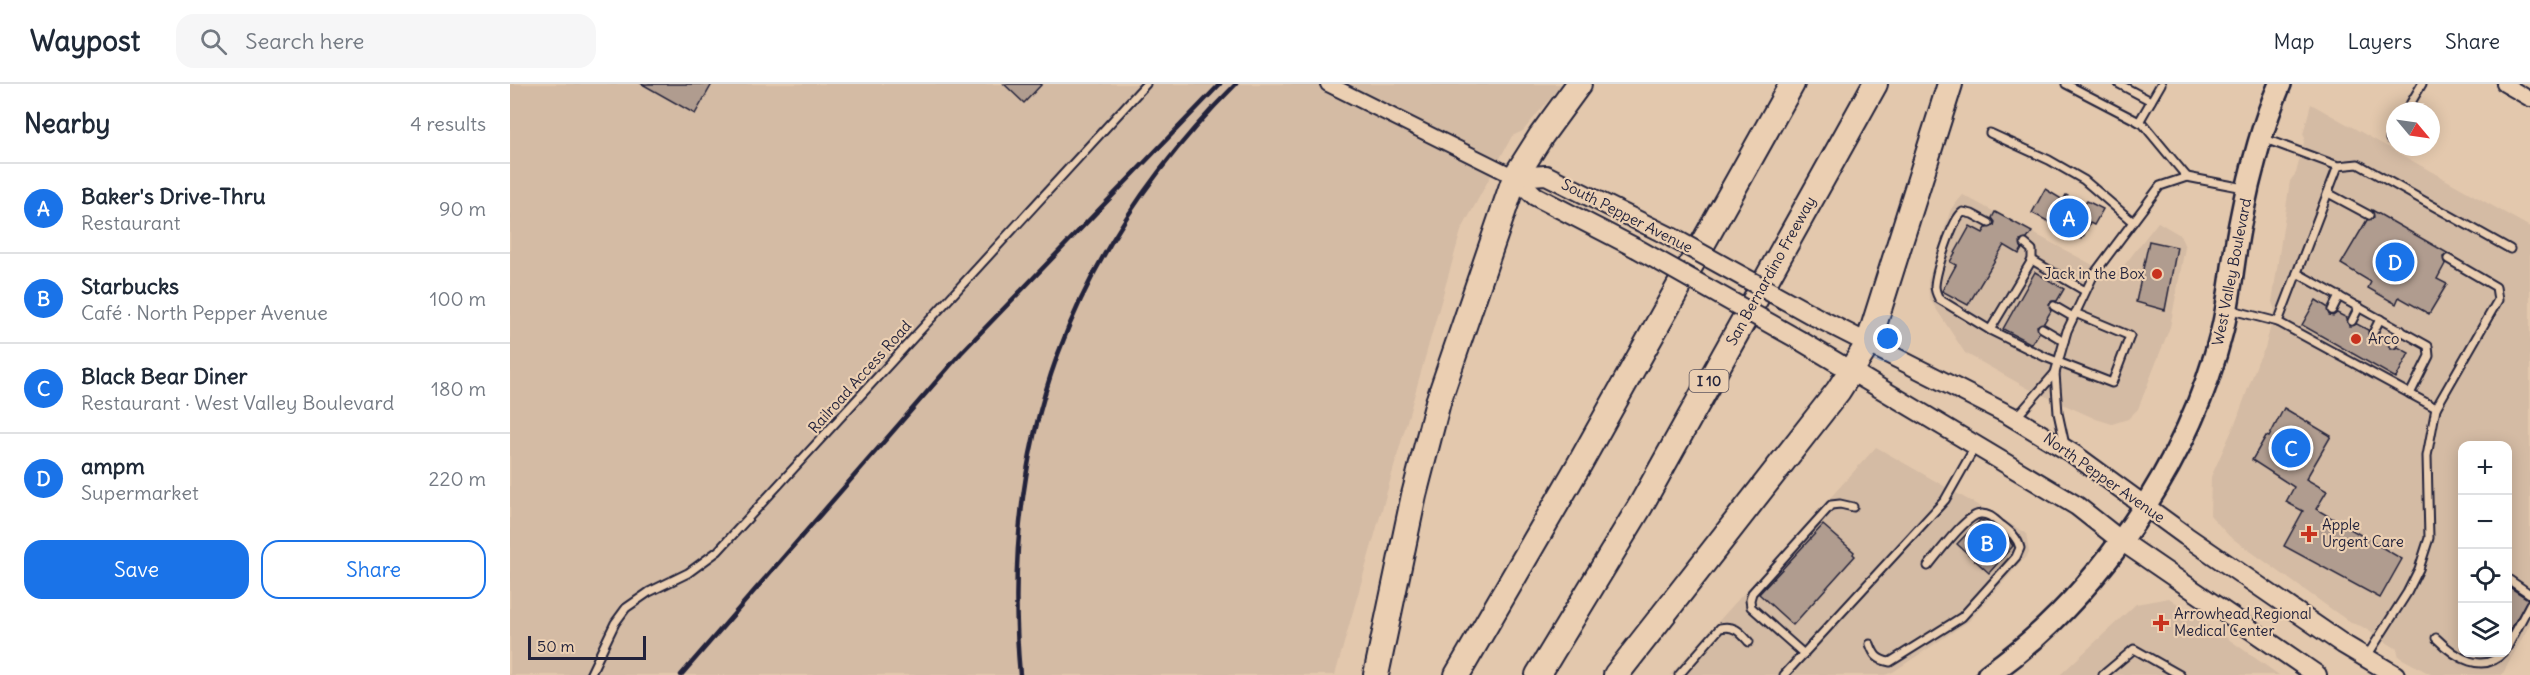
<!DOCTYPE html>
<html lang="en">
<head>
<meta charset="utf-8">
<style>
	body { margin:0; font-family:Delius,sans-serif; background:#f6f6f7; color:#1f2937 }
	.controls { position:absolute; right:18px; bottom:18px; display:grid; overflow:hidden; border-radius:12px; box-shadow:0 3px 15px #0003 }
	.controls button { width:54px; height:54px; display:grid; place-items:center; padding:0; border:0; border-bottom:2px solid #e0e1e3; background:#fff; color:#1f2937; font:30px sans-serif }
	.compass { position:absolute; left:1876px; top:18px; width:54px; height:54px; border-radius:50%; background:#fff; box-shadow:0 3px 15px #0003; rotate:119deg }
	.scale { position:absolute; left:18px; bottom:15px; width:118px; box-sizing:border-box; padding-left:6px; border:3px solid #22223b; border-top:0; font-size:16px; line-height:21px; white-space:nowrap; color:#22223b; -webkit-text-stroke:4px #ebcfb2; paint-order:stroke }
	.you { position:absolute; left:1378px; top:255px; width:21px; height:21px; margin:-15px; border:4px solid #fff; border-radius:50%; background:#1a73e8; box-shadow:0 0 0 9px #1a73e833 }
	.badge { display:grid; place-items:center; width:39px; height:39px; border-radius:50%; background:#1a73e8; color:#fff; font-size:20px; font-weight:700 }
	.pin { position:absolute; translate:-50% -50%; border:3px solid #fff; box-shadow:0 2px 6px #0006 }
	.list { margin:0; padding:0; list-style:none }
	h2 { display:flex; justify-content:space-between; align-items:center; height:78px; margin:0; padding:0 24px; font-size:26px }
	h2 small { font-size:20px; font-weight:400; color:#747a83 }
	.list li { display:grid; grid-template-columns:39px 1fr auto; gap:18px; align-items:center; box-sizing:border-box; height:90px; padding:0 24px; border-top:2px solid #e0e1e3 }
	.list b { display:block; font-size:22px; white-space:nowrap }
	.list p { margin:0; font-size:20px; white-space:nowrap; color:#747a83 }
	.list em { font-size:20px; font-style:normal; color:#747a83 }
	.actions { display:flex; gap:12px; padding:18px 24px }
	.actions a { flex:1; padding:14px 0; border:2px solid #1a73e8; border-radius:18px; text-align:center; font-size:21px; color:#1a73e8 }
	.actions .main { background:#1a73e8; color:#fff }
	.icon { flex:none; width:33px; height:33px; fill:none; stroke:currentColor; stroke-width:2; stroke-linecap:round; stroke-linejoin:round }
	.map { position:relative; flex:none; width:2020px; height:591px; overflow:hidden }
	header { display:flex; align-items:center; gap:36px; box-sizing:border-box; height:84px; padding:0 30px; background:#fff; border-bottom:2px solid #e0e1e3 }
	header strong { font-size:28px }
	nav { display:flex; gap:33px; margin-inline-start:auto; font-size:21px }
	.search { width:420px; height:54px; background:#f6f6f7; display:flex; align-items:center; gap:15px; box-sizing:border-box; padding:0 21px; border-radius:18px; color:#747a83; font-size:22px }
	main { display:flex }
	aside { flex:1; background:#fff }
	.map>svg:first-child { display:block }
	.built { fill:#d4bba4; fill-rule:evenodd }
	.building { fill:#b09c8f; stroke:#22223b; stroke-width:1.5 }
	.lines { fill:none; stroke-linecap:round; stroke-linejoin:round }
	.lane-casing { stroke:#22223b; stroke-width:11 }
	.street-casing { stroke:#22223b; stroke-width:18 }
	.secondary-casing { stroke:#22223b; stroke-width:22 }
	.primary-casing { stroke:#22223b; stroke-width:26 }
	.highway-casing { stroke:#22223b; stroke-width:28 }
	.lane { stroke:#ebcfb2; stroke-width:7 }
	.street { stroke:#ebcfb2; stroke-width:14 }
	.secondary { stroke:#ebcfb2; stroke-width:18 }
	.primary { stroke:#ebcfb2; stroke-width:21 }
	.highway { stroke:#ebcfb2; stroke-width:24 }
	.rail { stroke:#22223b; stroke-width:4.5 }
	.secondary-bridge-casing { stroke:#22223b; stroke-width:22; stroke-linecap:butt }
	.secondary-bridge { stroke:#ebcfb2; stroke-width:18 }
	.poi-dot { fill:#c8321e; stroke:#ebcfb2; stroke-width:2 }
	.labels { text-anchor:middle; stroke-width:4.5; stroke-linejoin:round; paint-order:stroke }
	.shield { fill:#ebcfb2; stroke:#5e565f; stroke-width:1.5 }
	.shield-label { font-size:14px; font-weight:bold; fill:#22223b }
	.street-label { font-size:15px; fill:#22223b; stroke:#ebcfb2 }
	.poi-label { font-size:15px; fill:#22223b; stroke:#ebcfb2; text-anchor:start }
</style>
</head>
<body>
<header>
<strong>Waypost</strong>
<div class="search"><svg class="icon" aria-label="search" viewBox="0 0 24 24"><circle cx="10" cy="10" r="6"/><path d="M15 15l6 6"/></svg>Search here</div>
<nav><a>Map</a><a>Layers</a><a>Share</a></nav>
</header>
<main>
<aside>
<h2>Nearby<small>4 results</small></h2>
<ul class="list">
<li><span class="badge">A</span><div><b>Baker's Drive-Thru</b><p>Restaurant</p></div><em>90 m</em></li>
<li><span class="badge">B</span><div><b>Starbucks</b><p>Café · North Pepper Avenue</p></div><em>100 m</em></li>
<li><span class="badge">C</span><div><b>Black Bear Diner</b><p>Restaurant · West Valley Boulevard</p></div><em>180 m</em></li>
<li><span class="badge">D</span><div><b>ampm</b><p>Supermarket</p></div><em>220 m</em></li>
</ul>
<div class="actions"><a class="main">Save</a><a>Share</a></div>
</aside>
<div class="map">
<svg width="2020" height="591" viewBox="0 0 2020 591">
	<rect width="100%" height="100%" fill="#e3c8ad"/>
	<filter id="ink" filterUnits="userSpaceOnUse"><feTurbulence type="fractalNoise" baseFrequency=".0167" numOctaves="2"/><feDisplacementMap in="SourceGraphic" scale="12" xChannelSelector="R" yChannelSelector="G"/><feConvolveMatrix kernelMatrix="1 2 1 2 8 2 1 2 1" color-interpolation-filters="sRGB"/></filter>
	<g filter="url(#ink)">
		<g class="built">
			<path d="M0,0H1052L1013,47L1002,52L951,147L825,591H0Z"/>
			<path d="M1801,20L2020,143V540L1992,591H1922L1889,573L1887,565L1851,542L1841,539L1719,452L1700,431L1701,393L1727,335L1748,277L1755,264L1765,226L1762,218L1780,97L1786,89L1795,54L1793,50ZM1952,362H1998V568H1952Z"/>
			<path d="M1453,111L1605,193L1648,138L1670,151L1675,163L1660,243L1628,325L1618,335L1602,340L1586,335L1519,305L1455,269L1419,214L1418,197L1441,125Z"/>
			<path d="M1366,363L1516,449L1519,469L1459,537L1383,588L1375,591H1160Z"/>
			<path d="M1659,514L1724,559L1769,591H1550L1626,520Z"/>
		</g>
		<g class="building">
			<path d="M132,0H202L185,30Z"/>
			<path d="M494,0H532L514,19Z"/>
			<path d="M1535,105L1553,116L1556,111L1574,121L1577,117L1593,125L1584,141L1580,139L1572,155L1522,129Z"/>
			<path d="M1862,126L1939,170L1933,173L1935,180L1927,195L1937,200L1919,230L1889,213L1886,220L1858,204L1861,198L1831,180L1857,136L1864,134Z"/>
			<path d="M1485,128L1522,148L1517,155L1510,157L1512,165L1509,170L1494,161L1458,221L1432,207L1446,181L1440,178L1460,142L1473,149L1476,144L1484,142L1485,138L1482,134Z"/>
			<path d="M1639,157L1667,163L1655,226L1626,218Z"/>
			<path d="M1525,188L1554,205L1547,217H1542L1539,220L1541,227L1534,239L1527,242L1529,249L1522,260L1493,245Z"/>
			<path d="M1806,216L1817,223L1819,231L1823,232L1827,229L1837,234L1839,242L1847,240L1858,246L1860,254L1868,252L1878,257L1881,265L1888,263L1899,269L1886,294L1792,241Z"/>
			<path d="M1774,324L1821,352L1796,395L1817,407L1806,425L1892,475L1870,514L1774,462L1793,427L1776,418L1784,403L1742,376L1756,352L1759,353Z"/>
			<path d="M1470,436L1480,439L1498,454L1503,462L1479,489L1447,460Z"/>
			<path d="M1313,441L1344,468L1343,470L1345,472L1283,541L1249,510Z"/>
			<path d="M1998,502L2018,515L1998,550Z"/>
		</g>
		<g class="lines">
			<defs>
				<g id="lane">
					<path d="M1556,0L1633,40L1677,93"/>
					<path d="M1609,0L1641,17"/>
					<path d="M1896,27L1912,0"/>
					<path d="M1629,38L1651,0"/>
					<path d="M1480,49L1539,76L1574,96L1623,138"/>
					<path d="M1755,55L1828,82L1848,80L2000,165"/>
					<path d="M1880,55L1885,46"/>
					<path d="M1818,109L1859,131"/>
					<path d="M1479,139L1462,130L1453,128C1442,135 1426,188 1425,202C1425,206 1427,211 1429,215L1480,246"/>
					<path d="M1515,160L1522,166V176"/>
					<path d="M1787,189L1918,262L1919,272L1900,310"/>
					<path d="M1544,222L1563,233"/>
					<path d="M1718,225L1768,238L1926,324"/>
					<path d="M1822,226L1829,212"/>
					<path d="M1565,229L1620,252L1602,299L1535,273L1480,246L1522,176L1575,207"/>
					<path d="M1842,237L1849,223"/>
					<path d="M1768,238L1828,82"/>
					<path d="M1532,244L1554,257"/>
					<path d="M1863,249L1870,235"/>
					<path d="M1883,260L1891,246"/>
					<path d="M1502,330L1512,327L1545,289"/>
					<path d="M1555,361L1548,329L1545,289L1557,247L1584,190L1650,102L1677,93L1734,104"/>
					<path d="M1998,495L2020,510"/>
					<path d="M1926,554C1946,574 1973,591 1994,568"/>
					<path d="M1360,560C1364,571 1367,576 1380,578L1452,533L1506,473L1510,464C1507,452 1499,447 1490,440C1484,435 1478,429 1470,430C1456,431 1428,470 1418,482"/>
					<path d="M1998,562L2020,520"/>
					<path d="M1294,570L1241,523L1240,516L1242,509L1321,421L1330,420L1343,423"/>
					<path d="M1857,572L1897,509L1909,485L1919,454L1917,372L1926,324L1988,216L1986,203L1938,175"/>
					<path d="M80,591L105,539L116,524L139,508L178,489L208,467L636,0"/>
					<path d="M1169,591L1210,544C1225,541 1230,548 1239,558"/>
					<path d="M1274,591L1435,416L1465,363"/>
					<path d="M1593,591L1624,565L1670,591"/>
				</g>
				<g id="street">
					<path d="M818,0L1005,93"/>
					<path d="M1994,0L2020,15"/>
				</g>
				<g id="secondary">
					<path d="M1005,93L1036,91L1161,153"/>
					<path d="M1005,93L1025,112L1126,164"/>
					<path d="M1304,232L1499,331L1565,371L1676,452L1833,560L1885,591"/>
					<path d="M1291,257L1567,422L1610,456L1807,591"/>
				</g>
				<path id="primary" d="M1478,591C1588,513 1679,378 1712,247C1721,211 1723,172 1731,135C1739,94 1753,39 1770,0"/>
				<g id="highway">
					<path d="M866,591L904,411L928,318L1005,93L1031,52L1069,0"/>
					<path d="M947,591L1069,381L1282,0"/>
					<path d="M1028,591L1131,421L1365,0"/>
					<path d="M1106,591L1328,307L1358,260L1440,0"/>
				</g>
			</defs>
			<use href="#lane" class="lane-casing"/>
			<use href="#street" class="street-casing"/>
			<use href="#secondary" class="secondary-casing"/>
			<use href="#primary" class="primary-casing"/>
			<use href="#highway" class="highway-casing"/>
			<use href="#lane" class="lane"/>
			<use href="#street" class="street"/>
			<use href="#secondary" class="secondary"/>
			<use href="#primary" class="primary"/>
			<use href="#highway" class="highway"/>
			<g class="rail">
				<path d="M171,591L451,269L710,0"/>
				<path d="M510,591C489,359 560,165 726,0"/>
			</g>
			<defs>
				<g id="secondary-bridge">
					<path d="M1161,153L1304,232"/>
					<path d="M1126,164L1291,257"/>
				</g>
			</defs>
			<use href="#secondary-bridge" class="secondary-bridge-casing"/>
			<use href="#secondary-bridge" class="secondary-bridge"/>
		</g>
	</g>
	<g class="poi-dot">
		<circle cx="1647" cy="190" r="6"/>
		<circle cx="1846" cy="255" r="6"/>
		<path d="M1796 441h6v6h6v6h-6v6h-6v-6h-6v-6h6z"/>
		<path d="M1648 530h6v6h6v6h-6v6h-6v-6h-6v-6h6z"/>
	</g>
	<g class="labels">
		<rect class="shield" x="1179.5" y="286" width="39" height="22" rx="4.5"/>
		<g class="shield-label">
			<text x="1199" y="302">I 10</text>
		</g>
		<g class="street-label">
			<text transform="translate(1117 132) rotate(27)" y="5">South Pepper Avenue</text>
			<text transform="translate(1261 187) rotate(-61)" y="5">San Bernardino Freeway</text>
			<text transform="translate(1722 188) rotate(-79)" y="5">West Valley Boulevard</text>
			<text transform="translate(350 293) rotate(-48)" y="5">Railroad Access Road</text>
			<text transform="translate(1594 394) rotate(35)" y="5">North Pepper Avenue</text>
		</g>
		<g class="poi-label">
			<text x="1635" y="195" text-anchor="end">Jack in the Box</text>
			<text x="1858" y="260">Arco</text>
			<text x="1812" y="446">Apple<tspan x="1812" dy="17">Urgent Care</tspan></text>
			<text x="1664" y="535">Arrowhead Regional<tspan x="1664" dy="17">Medical Center</tspan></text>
		</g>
	</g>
</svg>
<div class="controls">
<button>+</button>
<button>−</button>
<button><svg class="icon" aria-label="locate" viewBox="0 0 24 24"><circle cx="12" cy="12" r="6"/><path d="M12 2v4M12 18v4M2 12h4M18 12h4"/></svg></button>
<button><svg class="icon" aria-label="layers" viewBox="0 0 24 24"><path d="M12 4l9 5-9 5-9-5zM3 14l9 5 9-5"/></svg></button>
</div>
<svg class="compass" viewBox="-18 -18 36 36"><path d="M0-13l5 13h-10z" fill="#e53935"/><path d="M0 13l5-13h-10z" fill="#747a83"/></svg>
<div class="scale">50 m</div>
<div class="you"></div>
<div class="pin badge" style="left:1559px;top:134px">A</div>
<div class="pin badge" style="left:1477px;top:459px">B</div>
<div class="pin badge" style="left:1781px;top:364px">C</div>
<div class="pin badge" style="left:1885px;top:178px">D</div>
</div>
</main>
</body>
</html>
